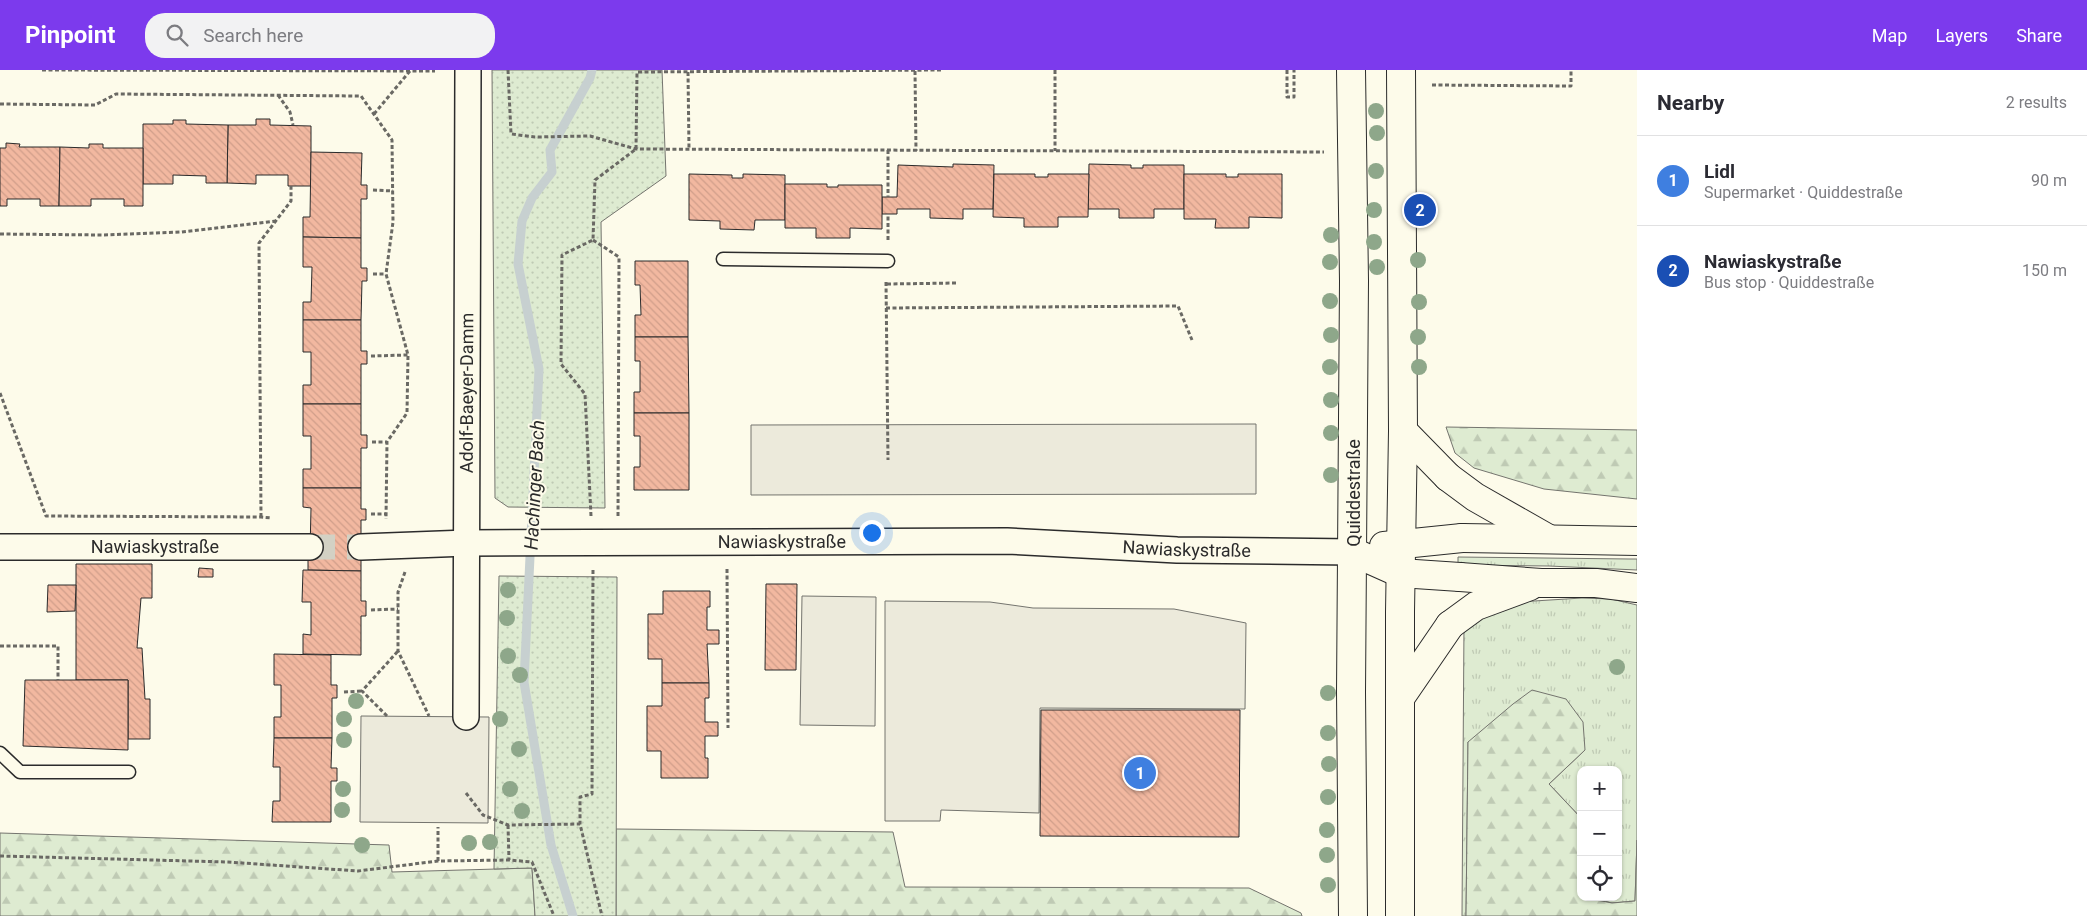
<!DOCTYPE html>
<html lang="en">
<head>
<meta charset="utf-8">
<style>
	body { margin:0; font-family:Roboto,sans-serif; background:#f2f2f3; color:#2b2b33 }
	.controls { position:absolute; right:15px; bottom:15px; display:grid; overflow:hidden; border-radius:10px; box-shadow:0 1px 4px #0004 }
	.controls button { width:45px; height:45px; display:grid; place-items:center; padding:0; border:0; border-bottom:1px solid #e1e1e2; background:#fff; color:#2b2b33; font:25px sans-serif }
	.you { position:absolute; left:871px; top:462px; width:18px; height:18px; margin:-12px; border:4px solid #fff; border-radius:50%; background:#1a73e8; box-shadow:0 0 0 8px #1a73e833 }
	.badge { display:grid; place-items:center; width:32px; height:32px; border-radius:50%; background:#7c3aed; color:#fff; font-size:16px; font-weight:700 }
	.pin { position:absolute; translate:-50% -50%; border:2px solid #fff; box-shadow:0 1px 5px #0006 }
	.list { margin:0; padding:0; list-style:none }
	h2 { display:flex; justify-content:space-between; align-items:center; height:65px; margin:0; padding:0 20px; font-size:21px }
	h2 small { font-size:16px; font-weight:400; color:#7c7c81 }
	.list li { display:grid; grid-template-columns:32px 1fr auto; gap:15px; align-items:center; box-sizing:border-box; height:90px; padding:0 20px; border-top:1px solid #e1e1e2 }
	.list b { display:block; font-size:19px; white-space:nowrap }
	.list p { margin:0; font-size:16px; white-space:nowrap; color:#7c7c81 }
	.list em { font-size:16px; font-style:normal; color:#7c7c81 }
	.icon { flex:none; width:28px; height:28px; fill:none; stroke:currentColor; stroke-width:2; stroke-linecap:round; stroke-linejoin:round }
	.map { position:relative; flex:none; width:1637px; height:846px; overflow:hidden }
	header { display:flex; align-items:center; gap:30px; box-sizing:border-box; height:70px; padding:0 25px; background:#7c3aed; color:#fff }
	header strong { font-size:24px }
	nav { display:flex; gap:28px; margin-inline-start:auto; font-size:18px }
	.search { width:350px; height:45px; background:#f2f2f3; display:flex; align-items:center; gap:12px; box-sizing:border-box; padding:0 18px; border-radius:20px; color:#7c7c81; font-size:19px }
	main { display:flex }
	aside { flex:1; background:#fff }
	.map>svg:first-child { display:block }
	.grass { fill:url(#grass-tufts); stroke:#74746e }
	.forest { fill:url(#forest-firs); stroke:#74746e }
	.park { fill:url(#park-dots); stroke:#74746e }
	.parking { fill:#eceadb; stroke:#74746e }
	.lines { fill:none; stroke-linecap:round; stroke-linejoin:round }
	.stream { stroke:#c7d0d0; stroke-width:9 }
	.building { fill:url(#building-back-hatch); stroke:#2b2b2b }
	.street-tunnel { stroke:#d3d1c4; stroke-width:25; stroke-dasharray:25 12; stroke-linecap:butt }
	.lane-casing { stroke:#2b2b2b; stroke-width:15 }
	.street-casing { stroke:#2b2b2b; stroke-width:28 }
	.secondary-casing { stroke:#2b2b2b; stroke-width:30 }
	.highway-casing { stroke:#2b2b2b; stroke-width:30 }
	.path { stroke:#6a6964; stroke-width:3; stroke-dasharray:4 2.5; stroke-linecap:butt }
	.lane { stroke:#fdfbea; stroke-width:12 }
	.street { stroke:#fdfbea; stroke-width:25 }
	.secondary { stroke:#fdfbea; stroke-width:28 }
	.highway { stroke:#fdfbea; stroke-width:28 }
	.tree { fill:#8ea78a }
	.labels { text-anchor:middle; stroke-width:4; stroke-linejoin:round; paint-order:stroke }
	.street-label { font-size:18px; fill:#2b2b2b; stroke:#fdfbea }
	.water-label { font-size:19px; font-style:italic; fill:#2b2b2b; stroke:#fdfbea }
</style>
</head>
<body>
<header>
<strong>Pinpoint</strong>
<div class="search"><svg class="icon" aria-label="search" viewBox="0 0 24 24"><circle cx="10" cy="10" r="6"/><path d="M15 15l6 6"/></svg>Search here</div>
<nav><a>Map</a><a>Layers</a><a>Share</a></nav>
</header>
<main>
<div class="map">
<svg width="1637" height="846" viewBox="0 0 1637 846">
	<defs>
		<pattern id="grass-tufts" width="24" height="20" patternUnits="userSpaceOnUse" patternTransform="scale(1.25)"><rect width="24" height="20" fill="#deebd1"/><path d="M3 7l-1-3M5 7V3M7 7l1-3M15 17l-1-3M17 17v-4M19 17l1-3" fill="none" stroke="#bfcab4"/></pattern>
		<pattern id="forest-firs" width="22" height="20" patternUnits="userSpaceOnUse" patternTransform="scale(1.25)"><rect width="22" height="20" fill="#deebd1"/><path d="M5 1l3.5 6h-7zM16 11l3.5 6h-7z" fill="#bfcab4"/></pattern>
		<pattern id="park-dots" width="8" height="8" patternUnits="userSpaceOnUse" patternTransform="scale(1.25)"><rect width="8" height="8" fill="#deebd1"/><path d="M2 2h.1M6 6h.1" fill="none" stroke="#bfcab4" stroke-width="1.8" stroke-linecap="round"/></pattern>
		<pattern id="building-back-hatch" width="6" height="6" patternUnits="userSpaceOnUse" patternTransform="scale(1.25)"><rect width="6" height="6" fill="#f2b8a0"/><path d="M-1 5l2 2M0 0l6 6M5-1l2 2" fill="none" stroke="#d09e8a"/></pattern>
	</defs>
	<rect width="100%" height="100%" fill="#fdfbea"/>
	<g class="grass">
		<path d="M1458,487L1630,489H1637V500L1549,496L1458,495Z"/>
		<path d="M1582,528L1611,529L1637,535V770L1635,831L1612,833L1588,827H1618V700H1581V748L1549,714L1585,680L1468,672L1466,846H1462L1464,554L1518,532Z"/>
	</g>
	<g class="forest">
		<path d="M1446,357L1637,360V429L1544,419L1474,398L1455,383Z"/>
		<path d="M1532,620L1566,629L1583,652L1585,680L1549,714L1581,748V827L1612,833L1635,831L1637,770V846H1466L1468,672L1513,634Z"/>
		<path d="M616,759L893,762L905,817L1249,818L1301,843L1302,846H616Z"/>
		<path d="M0,763L389,775L392,802L532,798L535,846H0Z"/>
	</g>
	<g class="park">
		<path d="M492,0H662L666,106L601,152L605,438L508,437L495,428Z"/>
		<path d="M499,506L617,507L616,846H535L532,798L494,799Z"/>
	</g>
	<g class="parking">
		<path d="M1256,354V424L751,425V355Z"/>
		<path d="M802,526L876,527L875,656L800,655Z"/>
		<path d="M885,531L990,532L1033,538L1174,539L1246,553L1245,639L1040,638L1039,743L941,740L940,751H885Z"/>
		<path d="M361,646L489,647L488,753L360,752Z"/>
	</g>
	<g class="lines">
		<path class="stream" d="M573,846L551,775L524,612L539,299L518,194L522,151L532,128L552,102L550,80L590,8L592,0"/>
	</g>
	<g class="building">
		<path d="M256,49H270V55L311,56V116H288V105H256V114L227,113L228,55H256Z"/>
		<path d="M173,50H186V54L228,55L227,113H206V106L173,105V114H143V54H173Z"/>
		<path d="M6,73L20,74L19,77H60L59,136H40V129H7V136H0V78H6Z"/>
		<path d="M89,74H103V78H143V136H124V129H91V136H59L60,77L89,78Z"/>
		<path d="M311,82L362,83L361,115H367V129H361V168L303,167V147H310Z"/>
		<path d="M953,94L994,95L993,139H963V149L930,148V139H897V144H882V127H897L898,95L953,97Z"/>
		<path d="M1089,94L1131,95V98H1143V95H1184V139H1154V148H1119V139H1088Z"/>
		<path d="M689,104L732,105V108H743V104L785,105V150H755L754,160L720,159V151L689,150Z"/>
		<path d="M994,104H1035V107H1048V104H1089L1088,147H1058V157H1024V148L993,147Z"/>
		<path d="M1184,104H1226V107H1238V104H1282V148L1249,147V158H1215L1216,149H1184Z"/>
		<path d="M785,114H827V117H838V115H882V159L850,158V168H816V158H785Z"/>
		<path d="M303,167L361,168V198H367V211H362L361,250H303V232H311L312,197H303Z"/>
		<path d="M635,191H688V267H635V245H641L640,215H635Z"/>
		<path d="M303,250H361V281H367V294H361V334H303V315H311V282H303Z"/>
		<path d="M635,267H688L689,343H634V322H640V291H635Z"/>
		<path d="M303,334H361V365H367V378H361V418H303V399H311V366H303Z"/>
		<path d="M634,343H689V420H634V397H640V366H634Z"/>
		<path d="M303,418H361V439H366V450H361V501L308,500V482H310L311,438L303,437Z"/>
		<path d="M76,494H152V528H141L137,578H142L145,629H150V669H128V610H76Z"/>
		<path d="M199,498L213,499V507H198Z"/>
		<path d="M303,500L361,501V531H366V546H361V585L303,584V564L311,565V532H302Z"/>
		<path d="M766,514H797L796,600H765Z"/>
		<path d="M48,515H76L75,541L47,542Z"/>
		<path d="M663,521H710V537H707V560H719V574H707L709,613H662V589H648V544H663Z"/>
		<path d="M274,584L331,585V615H337V628H332V668H274V647H281V615H274Z"/>
		<path d="M25,610H128V680L23,676Z"/>
		<path d="M662,613H709V628H705V652H718V666H705V688H708V708H661V681H647V636H662Z"/>
		<path d="M1041,640H1240L1239,767L1040,766Z"/>
		<path d="M274,668H332L331,698H337V711H331V752H272L273,731H280V697H273Z"/>
	</g>
	<g class="lines">
		<path class="street-tunnel" d="M310,477H361"/>
		<defs>
			<g id="lane">
				<path d="M723,189L888,191"/>
				<path d="M0,683L20,702H129"/>
			</g>
			<g id="street">
				<path id="s1" d="M0,477H310"/>
				<path id="s2" d="M361,477L467,473L1007,471L1177,480L1353,482"/>
				<path id="s3" d="M466,647L468,0"/>
			</g>
			<g id="secondary">
				<path d="M1351,0L1354,211L1351,622L1353,846"/>
				<path d="M1403,361L1448,407"/>
				<path d="M1384,476L1462,468"/>
				<path d="M1353,482L1400,503L1460,507"/>
				<path d="M1400,628L1450,555"/>
				<path d="M1400,846V542L1403,361L1401,0"/>
			</g>
			<g id="highway">
				<path d="M1448,407L1475,427L1547,468"/>
				<path d="M1462,468L1637,471"/>
				<path d="M1460,507L1541,513H1596L1637,518"/>
				<path d="M1450,555L1476,536L1530,516"/>
			</g>
		</defs>
		<use href="#lane" class="lane-casing"/>
		<use href="#street" class="street-casing"/>
		<use href="#secondary" class="secondary-casing"/>
		<use href="#highway" class="highway-casing"/>
		<g class="path">
			<path d="M42,0L435,1"/>
			<path d="M508,0L511,64L535,67L590,66L636,79L1324,82"/>
			<path d="M1055,0V81"/>
			<path d="M1287,0V27H1294V0"/>
			<path d="M915,1L916,81"/>
			<path d="M688,2L689,79"/>
			<path d="M1432,15L1571,16V0"/>
			<path d="M278,25L290,42L293,55"/>
			<path d="M0,34L95,35L116,24L361,26L392,70L393,152L386,204L408,285L407,343L387,372L386,449"/>
			<path d="M374,44L410,1"/>
			<path d="M636,79L637,2L941,0"/>
			<path d="M888,80V127"/>
			<path d="M373,120L393,121"/>
			<path d="M0,164L102,165L181,162L276,151"/>
			<path d="M593,170L619,187L618,447"/>
			<path d="M888,170V144"/>
			<path d="M373,204H386"/>
			<path d="M886,212L888,390"/>
			<path d="M887,214L957,213"/>
			<path d="M886,238L1178,236L1192,270"/>
			<path d="M371,286L408,285"/>
			<path d="M0,323L46,446L261,447L272,448"/>
			<path d="M372,372H386"/>
			<path d="M371,444H386"/>
			<path d="M591,446L585,324L561,294L562,185L593,170L595,110L636,79"/>
			<path d="M261,447L259,173L291,131V116"/>
			<path d="M727,499L728,658"/>
			<path d="M593,500L592,724L580,727V754L602,846"/>
			<path d="M405,502L398,522V581L429,646"/>
			<path d="M371,540L398,539"/>
			<path d="M0,576H58V610"/>
			<path d="M344,622L362,621"/>
			<path d="M387,646L362,621L398,581"/>
			<path d="M466,723L483,745L508,755L580,754"/>
			<path d="M508,755L509,790"/>
			<path d="M0,786L228,792L358,801L438,791L509,790L532,792L554,846"/>
			<path d="M438,791V757"/>
		</g>
		<use href="#lane" class="lane"/>
		<use href="#street" class="street"/>
		<use href="#secondary" class="secondary"/>
		<use href="#highway" class="highway"/>
	</g>
	<g class="tree">
		<circle cx="1376" cy="41" r="8"/>
		<circle cx="1377" cy="63" r="8"/>
		<circle cx="1376" cy="101" r="8"/>
		<circle cx="1374" cy="140" r="8"/>
		<circle cx="1331" cy="165" r="8"/>
		<circle cx="1374" cy="172" r="8"/>
		<circle cx="1418" cy="190" r="8"/>
		<circle cx="1330" cy="192" r="8"/>
		<circle cx="1377" cy="197" r="8"/>
		<circle cx="1330" cy="231" r="8"/>
		<circle cx="1419" cy="232" r="8"/>
		<circle cx="1331" cy="265" r="8"/>
		<circle cx="1418" cy="267" r="8"/>
		<circle cx="1330" cy="297" r="8"/>
		<circle cx="1419" cy="297" r="8"/>
		<circle cx="1331" cy="330" r="8"/>
		<circle cx="1331" cy="363" r="8"/>
		<circle cx="1331" cy="405" r="8"/>
		<circle cx="508" cy="520" r="8"/>
		<circle cx="507" cy="548" r="8"/>
		<circle cx="508" cy="586" r="8"/>
		<circle cx="1617" cy="597" r="8"/>
		<circle cx="520" cy="605" r="8"/>
		<circle cx="1328" cy="623" r="8"/>
		<circle cx="356" cy="631" r="8"/>
		<circle cx="344" cy="649" r="8"/>
		<circle cx="500" cy="649" r="8"/>
		<circle cx="1328" cy="663" r="8"/>
		<circle cx="344" cy="670" r="8"/>
		<circle cx="519" cy="679" r="8"/>
		<circle cx="1329" cy="694" r="8"/>
		<circle cx="343" cy="719" r="8"/>
		<circle cx="510" cy="719" r="8"/>
		<circle cx="1328" cy="727" r="8"/>
		<circle cx="342" cy="740" r="8"/>
		<circle cx="522" cy="741" r="8"/>
		<circle cx="1327" cy="760" r="8"/>
		<circle cx="490" cy="772" r="8"/>
		<circle cx="469" cy="773" r="8"/>
		<circle cx="362" cy="775" r="8"/>
		<circle cx="1327" cy="785" r="8"/>
		<circle cx="1328" cy="815" r="8"/>
	</g>
	<g class="labels">
		<g class="street-label">
			<text dy="6" stroke="none"><textPath href="#s3" startOffset="324">Adolf-Baeyer-Damm</textPath></text>
			<text transform="translate(1354 423) rotate(-90)" y="6">Quiddestraße</text>
			<text dy="6" stroke="none"><textPath href="#s2" startOffset="421">Nawiaskystraße</textPath></text>
			<text dy="6" stroke="none"><textPath href="#s1" startOffset="155">Nawiaskystraße</textPath></text>
			<text dy="6" stroke="none"><textPath href="#s2" startOffset="826">Nawiaskystraße</textPath></text>
		</g>
		<g class="water-label">
			<text transform="translate(534 415) rotate(-87)" y="7">Hachinger Bach</text>
		</g>
	</g>
</svg>
<div class="controls">
<button>+</button>
<button>−</button>
<button><svg class="icon" aria-label="locate" viewBox="0 0 24 24"><circle cx="12" cy="12" r="6"/><path d="M12 2v4M12 18v4M2 12h4M18 12h4"/></svg></button>
</div>
<div class="you"></div>
<div class="pin badge" style="left:1140px;top:703px;background:#3f7fe0">1</div>
<div class="pin badge" style="left:1420px;top:140px;background:#1a4fb4">2</div>
</div>
<aside>
<h2>Nearby<small>2 results</small></h2>
<ul class="list">
<li><span class="badge" style="background:#3f7fe0">1</span><div><b>Lidl</b><p>Supermarket · Quiddestraße</p></div><em>90 m</em></li>
<li><span class="badge" style="background:#1a4fb4">2</span><div><b>Nawiaskystraße</b><p>Bus stop · Quiddestraße</p></div><em>150 m</em></li>
</ul>
</aside>
</main>
</body>
</html>
